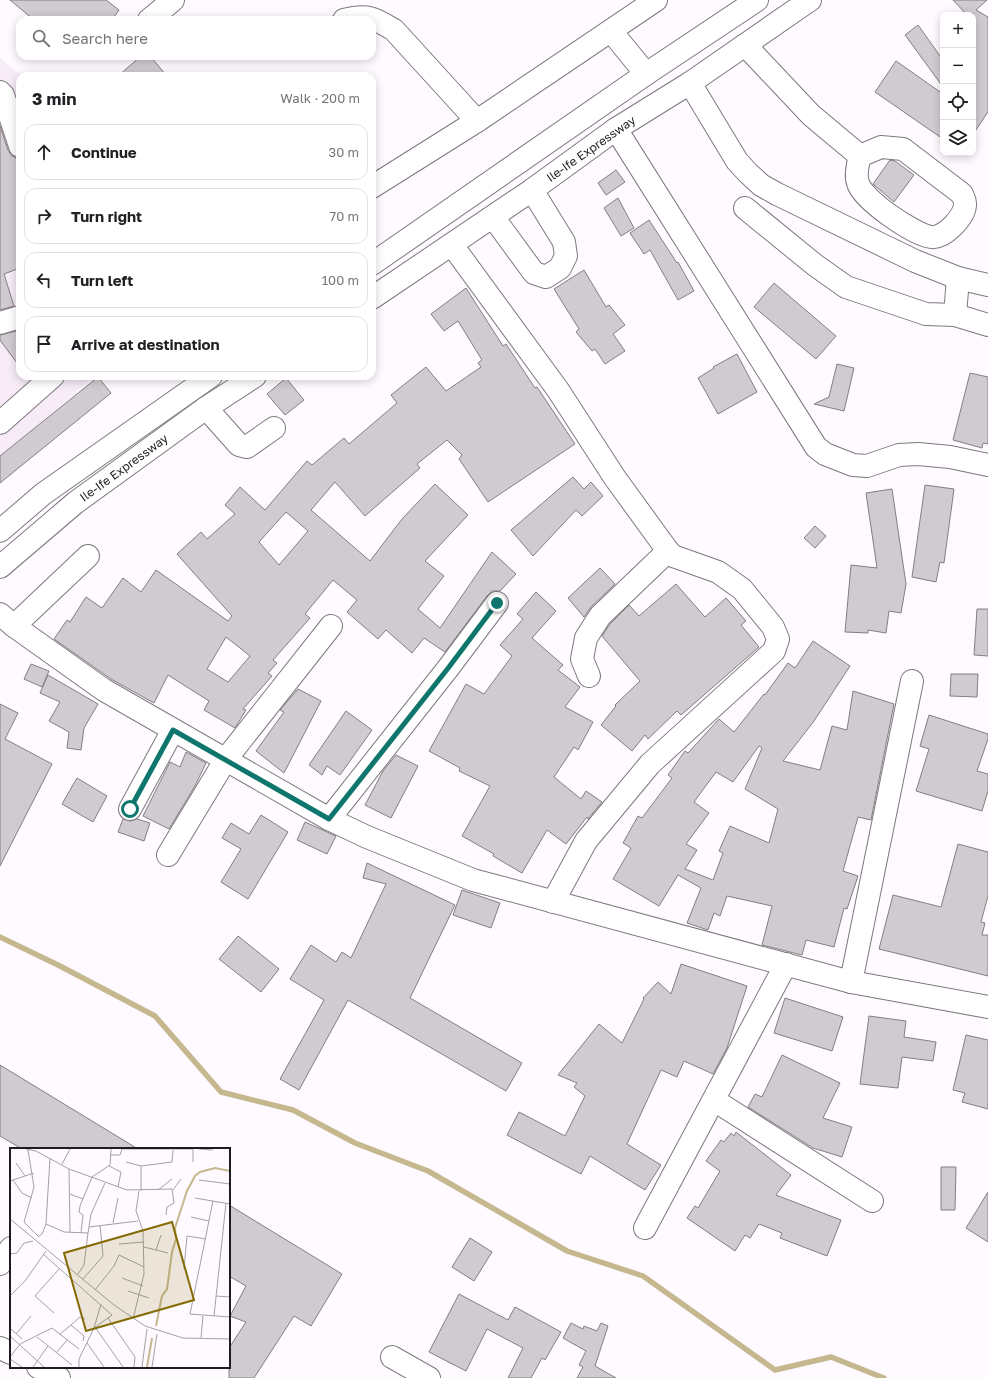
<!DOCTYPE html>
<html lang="en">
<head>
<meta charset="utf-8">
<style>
	body { margin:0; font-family:"Golos Text",sans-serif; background:#f2f2f2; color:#202124 }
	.controls { position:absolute; right:12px; top:12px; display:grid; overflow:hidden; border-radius:8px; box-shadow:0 2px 10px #0003 }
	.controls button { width:36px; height:36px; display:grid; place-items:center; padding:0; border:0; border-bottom:1px solid #e0e0e0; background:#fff; color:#202124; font:20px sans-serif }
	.stop { position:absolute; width:12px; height:12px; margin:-9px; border:3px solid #0f766e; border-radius:50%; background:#fff }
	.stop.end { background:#0f766e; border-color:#fff; box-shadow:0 1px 4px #0008 }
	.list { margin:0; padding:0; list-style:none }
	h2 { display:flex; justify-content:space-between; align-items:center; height:52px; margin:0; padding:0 16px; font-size:17px }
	h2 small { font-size:13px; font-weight:400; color:#757577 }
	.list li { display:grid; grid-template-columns:26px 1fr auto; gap:12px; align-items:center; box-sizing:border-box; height:56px; margin:0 8px 8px; padding:0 8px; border:1px solid #e0e0e0; border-radius:12px }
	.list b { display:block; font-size:15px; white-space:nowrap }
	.list em { font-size:13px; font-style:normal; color:#757577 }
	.icon { flex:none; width:22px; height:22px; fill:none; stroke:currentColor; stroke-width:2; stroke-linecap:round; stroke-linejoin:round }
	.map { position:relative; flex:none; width:988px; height:1378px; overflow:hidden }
	.search { position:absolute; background:#fff; box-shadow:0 2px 10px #0003; left:16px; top:16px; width:360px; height:44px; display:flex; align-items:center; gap:10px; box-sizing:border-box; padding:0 14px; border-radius:12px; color:#757577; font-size:15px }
	.panel { position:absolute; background:#fff; box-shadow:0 2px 10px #0003; left:16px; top:72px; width:360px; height:308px; border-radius:12px }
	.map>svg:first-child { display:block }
	.built { fill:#f6ebf7 }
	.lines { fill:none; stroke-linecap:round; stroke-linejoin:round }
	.stream { stroke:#c5b88f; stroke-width:5.5 }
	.building { fill:#d0cbd1; stroke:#847e84; fill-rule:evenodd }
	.minor-casing { stroke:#7d787e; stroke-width:24 }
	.highway-casing { stroke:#7d787e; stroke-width:24 }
	.minor { stroke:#fff; stroke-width:22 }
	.highway { stroke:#fff; stroke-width:22 }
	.route { stroke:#0f766e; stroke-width:5 }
	.labels { text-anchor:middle; stroke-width:3; stroke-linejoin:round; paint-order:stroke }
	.street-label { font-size:12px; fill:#1e1c1e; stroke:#fff }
	.inset-river { fill:none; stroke:#c5b88f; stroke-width:2 }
	.inset-road { fill:none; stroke:#a4a1a5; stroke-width:1 }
	.view { fill:#836a03; fill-opacity:0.15; stroke:#836a03; stroke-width:2 }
	.inset-edge { fill:none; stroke:#1e1c1e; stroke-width:2 }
</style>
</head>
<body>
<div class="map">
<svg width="988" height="1378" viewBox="0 0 988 1378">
	<rect width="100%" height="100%" fill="#fefaff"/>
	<path class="built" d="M0,58L22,76H20V376H95L0,457Z"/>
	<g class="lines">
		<path class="stream" d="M0,937L60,966L155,1016L221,1092L293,1110L355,1143L428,1171L567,1251L643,1276L775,1370L831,1357L884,1378"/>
	</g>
	<g class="building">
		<path d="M10,0H106L119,10L112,20H34Z"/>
		<path d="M953,0H987L976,10L988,17V112L973,134V13L971,15H967Z"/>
		<path d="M918,25L943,60V87L905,35Z"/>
		<path d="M141,56H150L167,76H118Z"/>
		<path d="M896,61L943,94V139L875,92Z"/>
		<path d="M0,126L8,150L11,155L16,158L20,170V268L4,274L14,306L0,310Z"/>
		<path d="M890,160L895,161L914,175L894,202L873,184Z"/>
		<path d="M616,170L625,182L606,195L598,183Z"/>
		<path d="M618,198L634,228L621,236L604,208Z"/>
		<path d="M649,220L677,263L678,262L694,291L678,300L650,250L644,254L630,233Z"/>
		<path d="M584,270L606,307L609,305L625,325L613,334L625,351L605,364L595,349L592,351L576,332L579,329L554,289Z"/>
		<path d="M774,283L836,336L816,359L754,307Z"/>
		<path d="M466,288L503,346L506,344L535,388L537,387L575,444L488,502L459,459L462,455L447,440L417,464L420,468L365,516L335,482L311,510L370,561L402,519L435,484L468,515L425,561L444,576L418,609L440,628L492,552L516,574L500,591H492L487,596L445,652L424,638L412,653L386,630L378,639L347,612L357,600L333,580L305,614L310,618L273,660L277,663L268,673L272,676L243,709L246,710L235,728L204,710L209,701L168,675L154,703L111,679L54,639L67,620L70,622L86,597L102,608L123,578L141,592L156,570L228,621L232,616L177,554L201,532L207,539L235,514L225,505L240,487L265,510L307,461L312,465L344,438L349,444L397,403L391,395L426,367L446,391L481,367L478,363L482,360L458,321L444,331L431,314ZM286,512L308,531L279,565L259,542ZM226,637L250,656L228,682L207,669Z"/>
		<path d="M20,330V367L0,340V335Z"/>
		<path d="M737,354L757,392L718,414L698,378L714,368L713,367Z"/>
		<path d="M837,364L854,368L844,411L814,404L829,397Z"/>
		<path d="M970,373L988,377V444L983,443L982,448L953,440Z"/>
		<path d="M98,377L111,393L0,483V456Z"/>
		<path d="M286,378L304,400L285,415L267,394Z"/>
		<path d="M573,477L584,489L591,482L603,496L582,516L576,510L533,556L511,530Z"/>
		<path d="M925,485L954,489L944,563L940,562L936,582L912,577Z"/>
		<path d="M892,489L906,584L901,613L889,611L886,633L868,630V633L845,632L851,565L877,568L866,493Z"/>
		<path d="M815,526L826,536L815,548L804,538Z"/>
		<path d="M600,568L615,584L591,607L584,617L568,598Z"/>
		<path d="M676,584L705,617L726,598L746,621L741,625L759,647L681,715L677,711L648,739L645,735L632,751L601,725L616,706L615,705L640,681L602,636L610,624L629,605L639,616Z"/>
		<path d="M536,592L556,611L532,638L563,665L558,670L580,687L565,707L593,722L578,750L574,747L554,777L581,799L586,791L602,802L588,819L587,817L566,844L547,830L522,873L493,856L494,854L462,836L490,786L459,771L460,768L429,751L466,684L484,694L512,656L500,645L523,619L517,614Z"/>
		<path d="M977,609H988V656L974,655Z"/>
		<path d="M813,641L850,666L814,721L783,761L820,770L832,726L847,730L853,691L894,704L871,820L858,817L843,871L858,876L847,909L844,908L834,947L806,940L802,955L762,945L772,906L727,896L720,916L714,913L708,930L687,923L701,888L678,875L659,906L613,879L631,848L623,843L638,816L642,818L672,778L668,775L685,751L688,753L719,719L734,732L764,694L765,695L788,663L795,668ZM759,746L762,748L745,789L778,809L769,843L730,826L719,851L723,853L713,880L685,869L697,850L686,844L709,813L694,802L716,772L733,782Z"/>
		<path d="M31,664L49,671L42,687L24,679Z"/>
		<path d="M951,674H978L977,697L950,696Z"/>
		<path d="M48,675L98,704L84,728L81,750L67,748L69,732L49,721L60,702L40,693Z"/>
		<path d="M298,689L321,701L284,773L256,751L284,712L280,710Z"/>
		<path d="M0,704L18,713L5,739L52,764L0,866Z"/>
		<path d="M346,711L372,730L340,775L327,766L322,775L309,765Z"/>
		<path d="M929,715L988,734V739L977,771L988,774V791L982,811L916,791L929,749L920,746Z"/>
		<path d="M186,752L206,763L195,786L169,829L143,816L170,762L180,767Z"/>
		<path d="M396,755L418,766L391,818L365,805L383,771Z"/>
		<path d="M77,778L107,796L93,822L62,804Z"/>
		<path d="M261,815L288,832L248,899L221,882L241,849L222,838L231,823L249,834Z"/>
		<path d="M123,819L130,821L137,819L150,823L144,841L118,832Z"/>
		<path d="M305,822L336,836L327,854L297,840Z"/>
		<path d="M958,844L988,852V896L981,922L985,923L982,935H988V976L879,949L893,895L941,907Z"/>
		<path d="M367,863L455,905L410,998L522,1063L506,1091L348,1000L299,1090L280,1079L324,1000L290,979L311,945L336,962L342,952L351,958L386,884L363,878Z"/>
		<path d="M462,890L500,903L491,928L453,915Z"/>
		<path d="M238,936L279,969L261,992L219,959Z"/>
		<path d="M681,964L747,986L727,1048L713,1074L684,1061L677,1077L661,1070L627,1144L661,1165L645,1190L590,1156L581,1174L507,1135L519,1112L565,1136L585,1096L574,1087L577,1083L558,1075L599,1024L622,1043L644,999L643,998L658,982L671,994Z"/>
		<path d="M785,998L843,1017L832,1051L774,1033Z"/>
		<path d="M869,1016L906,1021L904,1037L936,1042L933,1061L902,1057L898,1088L860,1084Z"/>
		<path d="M966,1035L988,1040V1109L962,1102L965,1093L953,1090Z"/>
		<path d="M782,1055L840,1083L823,1118L852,1127L842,1157L813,1148L748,1107L755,1094L762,1097Z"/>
		<path d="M0,1065L138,1149H22L0,1136Z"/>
		<path d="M736,1132L791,1175L776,1195L841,1220L827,1256L780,1238L782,1233L759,1224L750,1238L745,1235L735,1251L687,1218L695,1206L698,1208L720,1171L706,1161L721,1140L724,1142L731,1133L734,1136Z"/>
		<path d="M941,1167H956L955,1210H941Z"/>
		<path d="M988,1192V1242L966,1228Z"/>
		<path d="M229,1205L342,1274L311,1326L294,1316L254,1378H229V1348L246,1322L230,1316L246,1286L229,1276Z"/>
		<path d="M470,1238L492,1252L474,1281L452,1267Z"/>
		<path d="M459,1294L508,1320L515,1307L561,1332L545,1360L542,1358L531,1378H508L523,1348L487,1329L466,1371L429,1352Z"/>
		<path d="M571,1323L583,1329L584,1326L597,1331L601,1323L608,1326L595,1366L616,1378H577L583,1367L579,1365L586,1351L563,1338Z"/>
	</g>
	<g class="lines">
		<defs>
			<g id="minor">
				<path d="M149,20L173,0"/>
				<path d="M344,20C368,14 374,18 394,30L477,121"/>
				<path d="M611,31L646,74"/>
				<path d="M745,45L811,115L860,156"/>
				<path d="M690,83L737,161L748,173L761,185L777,194L915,261L958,278L988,285"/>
				<path d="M0,92L3,95L20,146"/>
				<path d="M616,129L816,447L825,454L853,465L867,466L899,455L918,454L950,457L988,465"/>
				<path d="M881,147L903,149L962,194C963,197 965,200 965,203C966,216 944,239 931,237C913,234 863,200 858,183C855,175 858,163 860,156Z"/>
				<path d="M372,187L477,121L656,0"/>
				<path d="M745,208L815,265L846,287L926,314L955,315L958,278"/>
				<path d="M493,217L534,273L546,277L560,268L566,256L564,242L532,190"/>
				<path d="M452,245L558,390L615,478L668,551L673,556L718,572L742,589L773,627L778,639L774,651L650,764L586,841L553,902"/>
				<path d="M955,315L988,325"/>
				<path d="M0,323L20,317"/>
				<path d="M206,408L239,445L247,447L274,428"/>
				<path d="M0,423L53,376"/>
				<path d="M0,614L14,626L104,690L329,819L367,837L473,880L851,982L988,1007"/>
				<path d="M14,626L88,556"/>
				<path d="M589,676L582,659L586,638L600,616L668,551"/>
				<path d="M130,809L173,730"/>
				<path d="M329,819L449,667L497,603"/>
				<path d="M168,855L226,759L331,626"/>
				<path d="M851,982L912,681"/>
				<path d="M714,1100L872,1201"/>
				<path d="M645,1228L786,964"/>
				<path d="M0,1264L11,1248"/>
				<path d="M0,1348L11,1353"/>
				<path d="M392,1357L429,1378"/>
				<path d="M38,1367L59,1378"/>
			</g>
			<g id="highway">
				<path d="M372,264L646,74L757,0"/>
				<path d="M372,298L532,190L616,129L690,83L810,0"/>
				<path d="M0,531L43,494L211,376"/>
				<path d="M0,567L75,503L206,408L255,376"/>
			</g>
		</defs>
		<use href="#minor" class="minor-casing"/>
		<use href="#highway" class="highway-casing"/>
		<use href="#minor" class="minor"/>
		<use href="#highway" class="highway"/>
	</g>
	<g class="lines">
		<path class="route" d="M130,809L173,730L329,819L449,667L497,603"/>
	</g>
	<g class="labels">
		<g class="street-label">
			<text transform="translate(591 149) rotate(-35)" y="4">Ile-Ife Expressway</text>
			<text transform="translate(124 468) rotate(-36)" y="4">Ile-Ife Expressway</text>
		</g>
	</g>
	<g transform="translate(10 1148)">
		<rect width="220" height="220" fill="#fefaff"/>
		<path class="inset-river" d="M146,178L152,148L157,141L162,104L166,91L165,80L177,43L185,28L190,24L205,20L220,23M137,219L142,190"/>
		<path class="inset-road" d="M16,1L26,3L59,21L117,42L162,41L164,55L157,59L156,67M112,1H182M189,1L203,2M18,2L24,39L14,74L28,88M101,7H110L112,1M116,14L131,18L162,14L163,2M183,14V1M6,15L15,28M52,16L60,1M99,18L111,24L108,39M59,21L60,84M3,32L12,45L22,50M189,32L220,36M0,33L24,25M148,42L162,31M163,42L171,31M131,43V18M60,46L73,51M185,50L220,56M203,53L180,166L220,169M181,69L199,73M0,71L104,157L135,178L173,190L220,191M103,75L108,50M36,76L54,84L78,85L79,79L128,73M79,79L81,66L95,35M71,85L73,67L69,64L70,58L82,29L100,17L101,1M28,89L32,86L36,76L40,10M109,96L134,94M134,99L158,105M146,102L151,87M0,106L7,105L14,95L23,93M33,106L102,167L84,180L69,211V219M174,121L177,88L196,91M68,126L74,117L78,85M112,130L133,138M73,131L93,108L90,77M85,142L104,118L109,107L134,119M118,143L139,150M0,148L15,133L36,103M206,148L220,149M44,165L25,148L49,121M204,168L216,55M98,170L125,209L124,219M123,171L134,126L133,83L126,63L129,43M61,177L70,169L75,171M85,179L113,219M0,180L12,191M84,180L91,156M6,186L21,168M50,186L61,177L74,188L73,193M0,188L34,219M27,189L62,217M191,190L193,168M77,195L94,219M47,204L57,192M0,209L10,196L42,180L69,201M0,211L12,219M23,219L38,198M132,219L137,181M142,219L147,186"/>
		<path class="view" d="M162,74L184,152L76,183L54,105Z"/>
		<rect width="220" height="220" class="inset-edge"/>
	</g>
</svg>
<div class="controls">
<button>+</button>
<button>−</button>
<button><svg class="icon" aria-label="locate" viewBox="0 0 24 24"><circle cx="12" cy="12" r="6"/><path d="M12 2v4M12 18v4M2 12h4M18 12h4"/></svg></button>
<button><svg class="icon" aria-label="layers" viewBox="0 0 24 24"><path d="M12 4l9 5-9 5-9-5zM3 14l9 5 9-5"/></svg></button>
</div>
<div class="stop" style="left:130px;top:809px"></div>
<div class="stop end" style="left:497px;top:603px"></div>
<div class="search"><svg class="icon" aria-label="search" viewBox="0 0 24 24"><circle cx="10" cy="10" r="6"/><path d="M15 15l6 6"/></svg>Search here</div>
<section class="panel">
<h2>3 min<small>Walk · 200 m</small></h2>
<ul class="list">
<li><svg class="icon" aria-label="ahead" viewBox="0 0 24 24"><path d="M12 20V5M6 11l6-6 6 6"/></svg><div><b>Continue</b></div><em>30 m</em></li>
<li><svg class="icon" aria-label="right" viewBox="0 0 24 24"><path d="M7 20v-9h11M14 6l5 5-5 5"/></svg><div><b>Turn right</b></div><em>70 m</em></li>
<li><svg class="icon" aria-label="left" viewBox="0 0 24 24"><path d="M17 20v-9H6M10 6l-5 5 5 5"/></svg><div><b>Turn left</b></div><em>100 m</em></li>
<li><svg class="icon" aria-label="arrive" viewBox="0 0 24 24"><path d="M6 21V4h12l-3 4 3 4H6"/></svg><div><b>Arrive at destination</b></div></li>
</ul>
</section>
</div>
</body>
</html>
